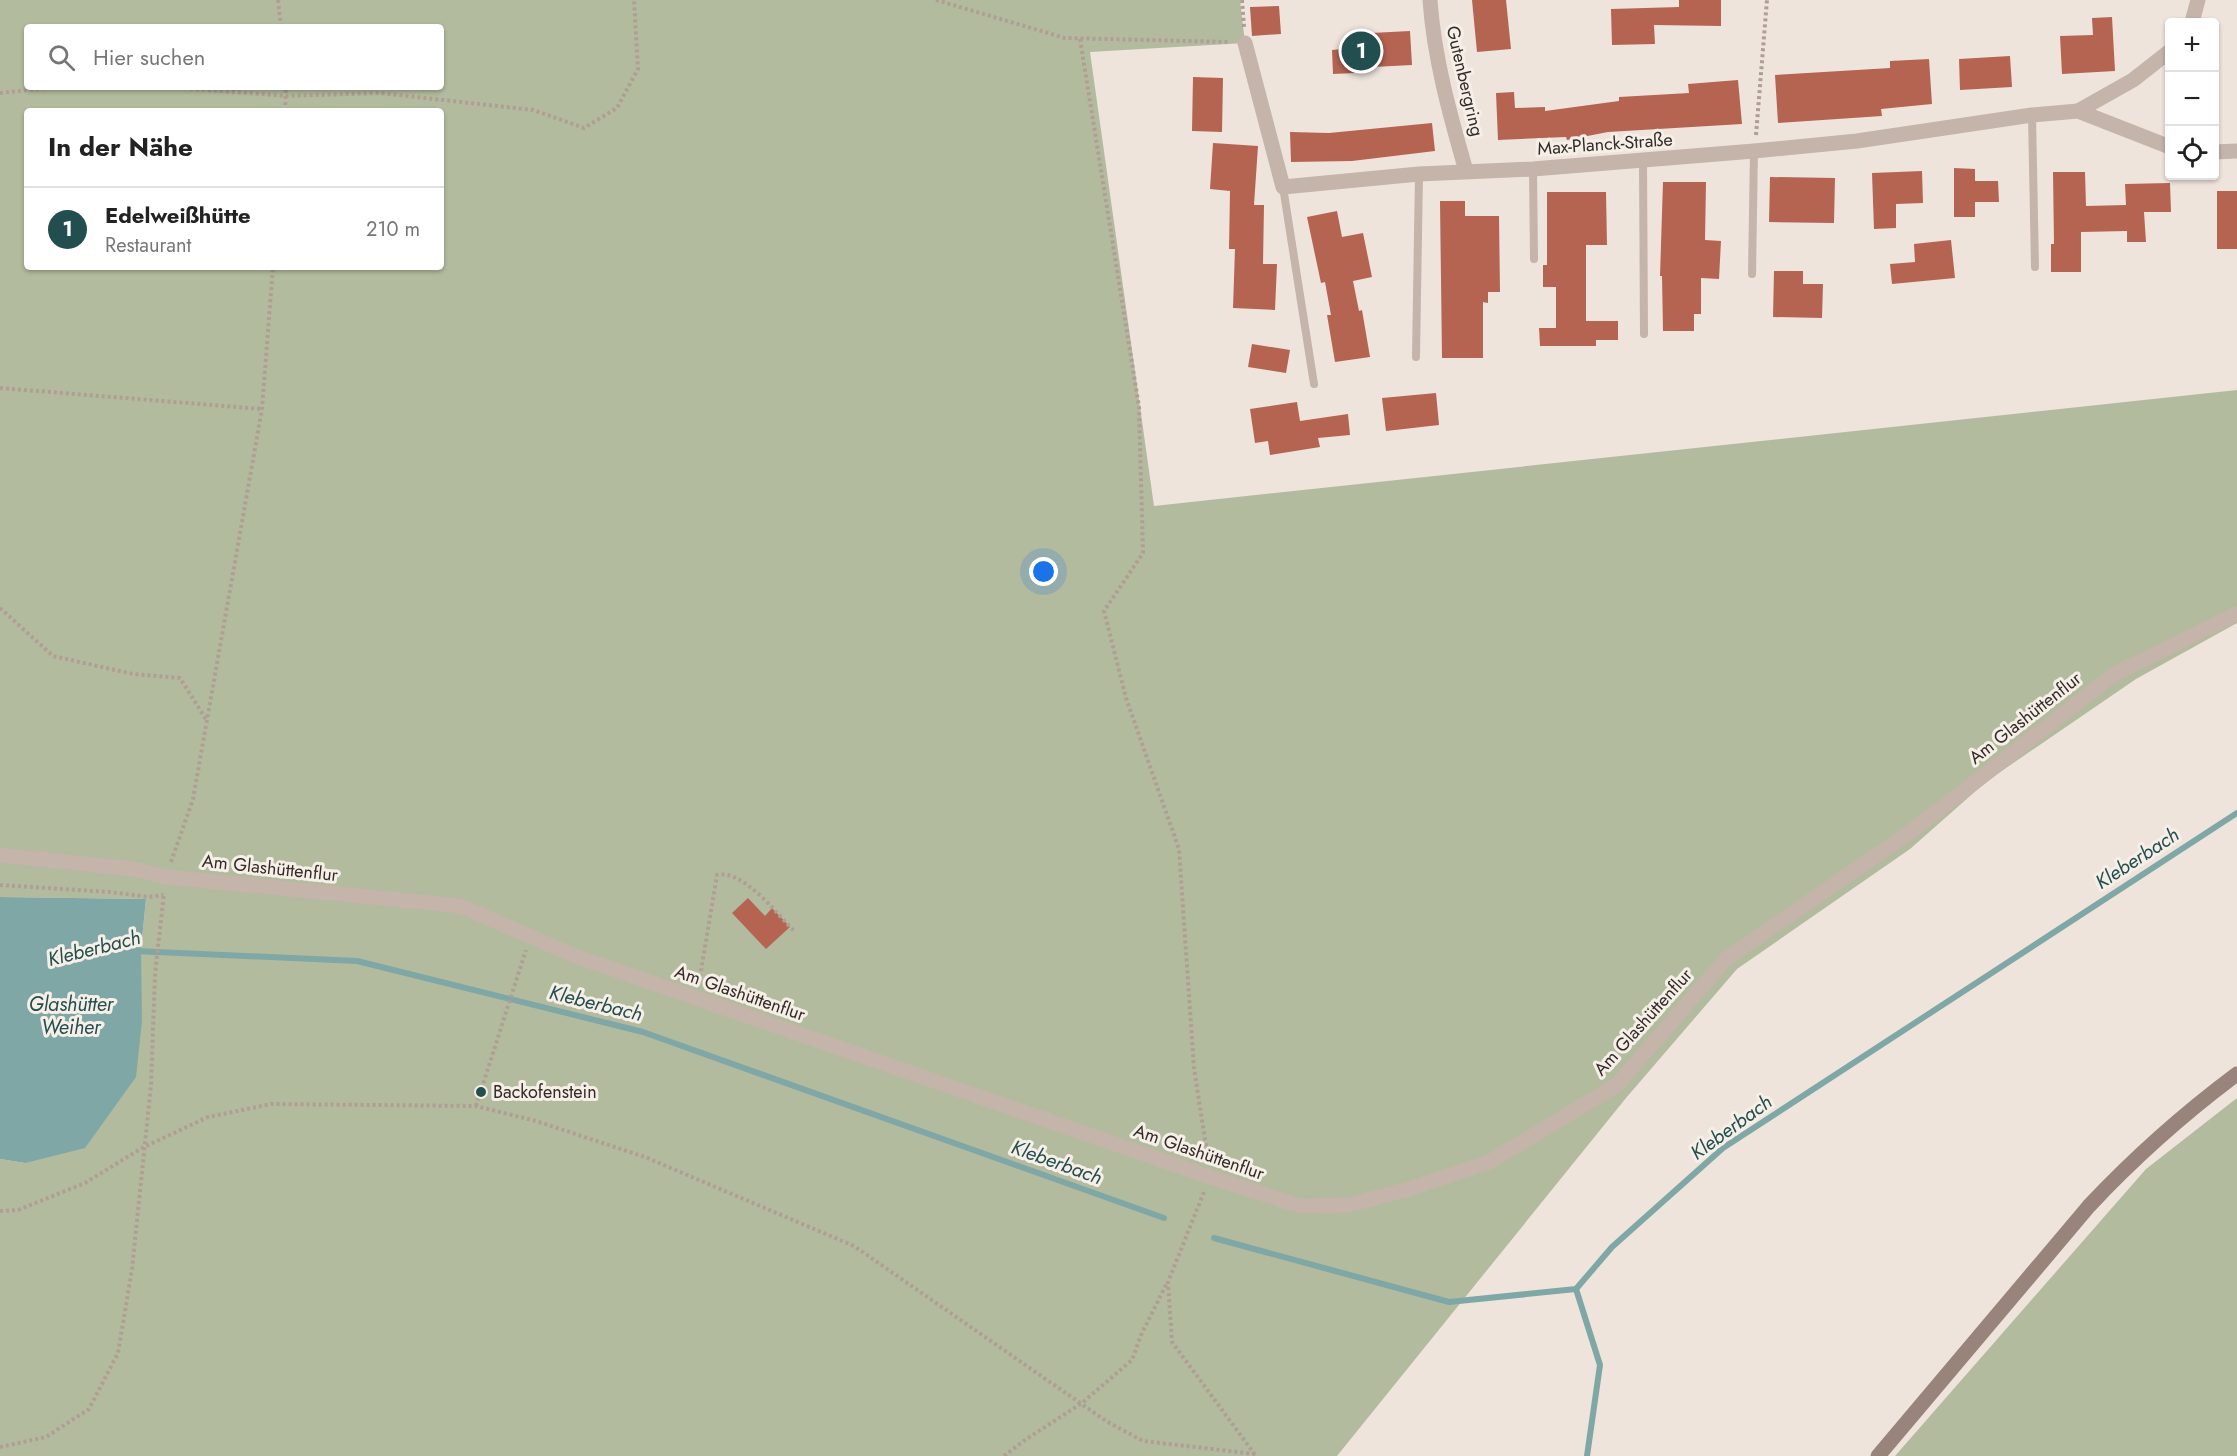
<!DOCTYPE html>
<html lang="de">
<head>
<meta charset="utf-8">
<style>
	body { margin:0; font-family:Jost,sans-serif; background:#f2f2f2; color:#222 }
	.controls { position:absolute; right:18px; top:18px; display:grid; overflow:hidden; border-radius:6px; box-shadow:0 2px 4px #0004 }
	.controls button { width:54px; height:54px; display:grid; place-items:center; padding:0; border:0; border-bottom:2px solid #e0e0e0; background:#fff; color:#222; font:30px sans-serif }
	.you { position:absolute; left:1044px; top:572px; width:21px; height:21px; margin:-15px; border:4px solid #fff; border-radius:50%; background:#1a73e8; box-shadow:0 0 0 9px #1a73e833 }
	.badge { display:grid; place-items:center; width:39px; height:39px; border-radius:50%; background:#234e4f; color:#fff; font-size:20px; font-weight:700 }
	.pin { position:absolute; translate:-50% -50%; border:3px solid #fff; box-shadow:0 2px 6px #0006 }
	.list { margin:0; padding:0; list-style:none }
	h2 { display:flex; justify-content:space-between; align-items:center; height:78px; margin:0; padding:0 24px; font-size:26px }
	h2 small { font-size:20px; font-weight:400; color:#767676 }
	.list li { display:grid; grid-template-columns:39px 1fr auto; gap:18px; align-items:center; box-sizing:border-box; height:84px; padding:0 24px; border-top:2px solid #e0e0e0 }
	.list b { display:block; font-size:22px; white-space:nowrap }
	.list p { margin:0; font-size:20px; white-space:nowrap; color:#767676 }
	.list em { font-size:20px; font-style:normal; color:#767676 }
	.icon { flex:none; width:33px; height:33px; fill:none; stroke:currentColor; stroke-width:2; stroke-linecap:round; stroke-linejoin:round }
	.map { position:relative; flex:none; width:2237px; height:1456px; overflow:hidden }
	.search { position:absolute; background:#fff; box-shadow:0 2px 4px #0004; left:24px; top:24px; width:420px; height:66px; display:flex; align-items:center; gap:15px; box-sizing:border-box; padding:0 21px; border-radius:6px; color:#767676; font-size:22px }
	.panel { position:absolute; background:#fff; box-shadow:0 2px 4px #0004; left:24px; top:108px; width:420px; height:162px; border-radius:6px }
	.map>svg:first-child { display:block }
	.green { fill:#b3bb9e; fill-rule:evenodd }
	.water { fill:#7fa7a6 }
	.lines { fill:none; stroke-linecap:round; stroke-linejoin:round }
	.stream { stroke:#7fa7a6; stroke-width:6 }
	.building { fill:#b56452 }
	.path { stroke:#b09e94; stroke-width:4; stroke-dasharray:3 3; stroke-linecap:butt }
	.lane { stroke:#c4b4a9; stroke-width:8 }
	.street { stroke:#c4b4a9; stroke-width:15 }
	.secondary { stroke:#98847b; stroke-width:15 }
	.poi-dot { fill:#234e4f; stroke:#f6efe7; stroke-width:2 }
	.labels { text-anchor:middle; stroke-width:6; stroke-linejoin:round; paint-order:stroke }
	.street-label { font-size:18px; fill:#332b28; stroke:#f6efe7 }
	.poi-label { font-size:18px; fill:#332b28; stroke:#f6efe7; text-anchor:start }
	.water-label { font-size:20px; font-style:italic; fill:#234e4f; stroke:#f6efe7 }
</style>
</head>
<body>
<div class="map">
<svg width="2237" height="1456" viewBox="0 0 2237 1456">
	<rect width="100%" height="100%" fill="#eee4dc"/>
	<g class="green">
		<path d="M0,0H1240L1245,43L1090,52L1154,506L2237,390V623L2136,679L1987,781L1910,849L1737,969L1626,1098L1337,1456H0V1159L25,1163L141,949L146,899L0,897ZM27,27H441V87H27ZM27,111H441V267H27Z"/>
		<path d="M2237,1098V1456H1895L2146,1169Z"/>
	</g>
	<path class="water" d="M0,897L146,899L141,949L142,1021L136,1077L85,1148L25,1163L0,1159Z"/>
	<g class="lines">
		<g class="stream">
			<path d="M135,951L357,961L643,1032L1164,1218"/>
			<path d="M1214,1238L1449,1302L1576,1289L1612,1247L1723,1148L2237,813"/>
			<path d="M1576,1289L1600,1365L1587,1456"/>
		</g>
	</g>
	<g class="building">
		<path d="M1472,0H1506L1511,49L1477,52Z"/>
		<path d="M1679,0H1721V26L1654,25L1655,44L1612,45L1611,9L1679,7Z"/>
		<path d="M1279,6L1281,34L1252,36L1250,7Z"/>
		<path d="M2112,17L2115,71L2062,74L2060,36L2093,35L2092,18Z"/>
		<path d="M1410,31L1412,65L1354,68L1355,73L1333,74L1332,50L1353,48L1352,34Z"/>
		<path d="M2010,56L2012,87L1960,90L1959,59Z"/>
		<path d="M1929,59L1932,104L1881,109L1882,116L1778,123L1775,75L1890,68V61Z"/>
		<path d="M1193,77L1223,78L1222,132L1192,131Z"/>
		<path d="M1738,80L1742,124L1608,132L1567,140L1566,137L1498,140L1496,93L1514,92L1515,108L1545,107V111L1619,101V97L1689,93L1688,84Z"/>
		<path d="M1432,123L1435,151L1352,161L1291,162L1290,132L1329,133Z"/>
		<path d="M1213,143L1258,146L1254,205H1264L1263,264H1277L1275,310L1233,308L1235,249H1229L1230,191L1210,189Z"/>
		<path d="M1954,168L1975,169V181H1998L1999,202H1975V217H1954Z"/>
		<path d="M1922,171L1923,203L1896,204V228L1874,229L1872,173Z"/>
		<path d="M2053,172H2085L2086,206L2126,205L2125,184L2170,183L2171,212H2144L2146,242H2127V231L2081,232V272H2051V244H2054Z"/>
		<path d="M1770,177L1835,178L1834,223L1769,222Z"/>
		<path d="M1663,182H1706L1705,240L1721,241L1719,279L1701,278V314H1694V331H1663L1662,276H1660Z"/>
		<rect x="2217" y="191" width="20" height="58"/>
		<path d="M1547,192H1606L1607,245H1586V321H1618V340H1596V346H1540L1539,328H1556V287H1543V265H1547Z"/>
		<path d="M1440,201H1465V216H1499L1500,292H1488V303L1483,302V358H1442Z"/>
		<path d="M1337,211L1342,237L1363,233L1372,277L1353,281L1359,311L1362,310L1370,357L1335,362L1327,315H1331L1325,282L1321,283L1307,217Z"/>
		<path d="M1951,240L1955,278L1892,284L1890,264L1915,262L1914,244Z"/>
		<path d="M1774,271H1803V284H1823L1822,318L1773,317Z"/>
		<path d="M1252,344L1290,350L1286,373L1248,367Z"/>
		<path d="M1436,393L1439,425L1386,431L1382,398Z"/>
		<path d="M1297,402L1300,421L1348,414L1350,435L1318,438L1320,447L1270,455L1268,441L1255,443L1250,409Z"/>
		<path d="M748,898L765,916L772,908L790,927L766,949L732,913Z"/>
	</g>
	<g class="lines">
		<g class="path">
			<path d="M278,0L281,27"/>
			<path d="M936,0L1065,38L1230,42"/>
			<path d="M1242,0L1244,27"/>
			<path d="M1080,39L1139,407L1143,553L1104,611L1126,698L1179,849L1194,1068L1208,1159"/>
			<path d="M166,87L287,96L380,93L533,110L584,128L617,108L638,69L634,0"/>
			<path d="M0,93L56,87"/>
			<path d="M285,111L286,87"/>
			<path d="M1756,135L1767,0"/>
			<path d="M0,388L262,409"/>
			<path d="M0,608L53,656L133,674L180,678L207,721"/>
			<path d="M171,862L193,799L262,409L273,267"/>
			<path d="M0,885L110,892L149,897L163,895"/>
			<path d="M699,983L717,875C743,869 777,914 795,932"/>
			<path d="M476,1106L526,950"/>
			<path d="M1204,1192L1168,1282L1172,1342L1256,1456"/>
			<path d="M0,1211L18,1210L85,1183L142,1148L208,1117L271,1104L476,1106L536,1121L645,1157L854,1246L1106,1421L1143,1441L1255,1454"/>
			<path d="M0,1447L46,1437L89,1409L118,1353L132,1269L151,1085L155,974L164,893"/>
			<path d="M1004,1456L1025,1440L1082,1403L1132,1360L1141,1335L1167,1283"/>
		</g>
		<g class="lane">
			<path d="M2032,115L2035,267"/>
			<path d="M1643,161L1644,334"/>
			<path d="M1533,169L1534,259"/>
			<path d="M1283,187L1314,384"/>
			<path d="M1752,274L1754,151"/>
			<path d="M1416,357L1419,174"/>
		</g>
		<g class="street">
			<path d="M1430,0C1434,58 1450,115 1466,171"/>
			<path d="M2192,22L2198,0"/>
			<path d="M1245,43L1283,187L1419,174L1533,169L1754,151L1857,141L2032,115L2078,111L2170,147"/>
			<path d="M2078,111L2133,80L2170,51"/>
			<path d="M2214,152L2237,151"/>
			<path d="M0,855L133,869L167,877L461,906L575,956L1210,1177L1300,1206L1349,1205L1412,1188L1489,1162L1617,1085L1726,959L1913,830L2116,673L2237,614"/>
		</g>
		<path class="secondary" d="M1878,1456L2089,1206C2136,1156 2182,1115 2237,1074"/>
	</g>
	<circle class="poi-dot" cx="481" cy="1092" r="6"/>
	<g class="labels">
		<g class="street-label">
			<text transform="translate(1465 81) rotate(77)" y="6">Gutenbergring</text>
			<text transform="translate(1605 144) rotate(-4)" y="6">Max-Planck-Straße</text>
			<text transform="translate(2025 718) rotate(-38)" y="6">Am Glashüttenflur</text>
			<text transform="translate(270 868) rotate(6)" y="6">Am Glashüttenflur</text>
			<text transform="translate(740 993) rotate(19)" y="6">Am Glashüttenflur</text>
			<text transform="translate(1643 1022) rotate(-48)" y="6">Am Glashüttenflur</text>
			<text transform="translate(1199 1152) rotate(19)" y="6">Am Glashüttenflur</text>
		</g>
		<g class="poi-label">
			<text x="493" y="1098">Backofenstein</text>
		</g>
		<g class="water-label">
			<text transform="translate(2137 858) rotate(-33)" y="7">Kleberbach</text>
			<text transform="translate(94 948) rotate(-14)" y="7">Kleberbach</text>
			<text transform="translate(596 1003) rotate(14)" y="7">Kleberbach</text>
			<text x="71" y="1011">Glashütter<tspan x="71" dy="23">Weiher</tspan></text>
			<text transform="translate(1731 1127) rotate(-36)" y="7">Kleberbach</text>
			<text transform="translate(1057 1162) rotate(20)" y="7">Kleberbach</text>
		</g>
	</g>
</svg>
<div class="controls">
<button>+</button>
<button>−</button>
<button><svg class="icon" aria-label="locate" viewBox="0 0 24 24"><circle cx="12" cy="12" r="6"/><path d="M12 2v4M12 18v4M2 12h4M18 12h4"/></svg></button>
</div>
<div class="you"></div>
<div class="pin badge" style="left:1361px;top:51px">1</div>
<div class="search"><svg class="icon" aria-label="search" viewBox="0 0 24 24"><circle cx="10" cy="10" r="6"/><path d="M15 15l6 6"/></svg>Hier suchen</div>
<section class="panel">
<h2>In der Nähe<small></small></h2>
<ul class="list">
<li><span class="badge">1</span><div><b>Edelweißhütte</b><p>Restaurant</p></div><em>210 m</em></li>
</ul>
</section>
</div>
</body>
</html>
